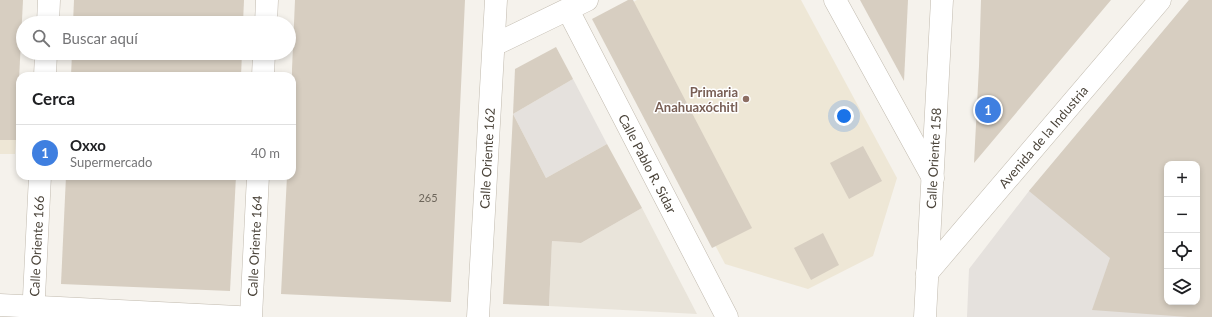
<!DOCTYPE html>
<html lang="es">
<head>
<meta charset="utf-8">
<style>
	body { margin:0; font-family:Lato,sans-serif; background:#f2f2f2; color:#202124 }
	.controls { position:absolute; right:12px; bottom:12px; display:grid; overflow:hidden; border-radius:8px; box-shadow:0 2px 6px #0003 }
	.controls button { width:36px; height:36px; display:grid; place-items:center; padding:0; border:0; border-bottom:1px solid #e0e0e0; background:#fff; color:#202124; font:20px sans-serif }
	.you { position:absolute; left:844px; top:116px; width:14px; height:14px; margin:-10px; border:3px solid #fff; border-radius:50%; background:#1a73e8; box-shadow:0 0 0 6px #1a73e833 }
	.badge { display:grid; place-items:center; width:26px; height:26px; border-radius:50%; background:#0b8043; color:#fff; font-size:13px; font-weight:700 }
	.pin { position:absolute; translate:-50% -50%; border:2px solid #fff; box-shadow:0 1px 4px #0006 }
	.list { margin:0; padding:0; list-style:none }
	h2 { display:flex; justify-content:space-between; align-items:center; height:52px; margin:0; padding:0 16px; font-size:17px }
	h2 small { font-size:13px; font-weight:400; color:#757577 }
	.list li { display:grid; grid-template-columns:26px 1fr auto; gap:12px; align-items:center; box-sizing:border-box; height:56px; padding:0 16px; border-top:1px solid #e0e0e0 }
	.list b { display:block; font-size:15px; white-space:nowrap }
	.list p { margin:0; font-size:13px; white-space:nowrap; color:#757577 }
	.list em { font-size:13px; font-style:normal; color:#757577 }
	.icon { flex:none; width:22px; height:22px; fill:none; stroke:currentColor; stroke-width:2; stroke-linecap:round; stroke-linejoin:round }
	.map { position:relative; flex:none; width:1212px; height:317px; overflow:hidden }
	.search { position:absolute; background:#fff; box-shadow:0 2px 6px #0003; left:16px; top:16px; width:280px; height:44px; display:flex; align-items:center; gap:10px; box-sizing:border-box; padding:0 14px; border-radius:22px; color:#757577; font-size:15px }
	.panel { position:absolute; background:#fff; box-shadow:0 2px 6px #0003; left:16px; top:72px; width:280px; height:108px; border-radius:12px }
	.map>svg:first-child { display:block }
	.residential { fill:#e9e4da }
	.industrial { fill:#e5e1dd; fill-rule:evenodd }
	.education { fill:#eee7d6 }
	.building { fill:#d7cec1; fill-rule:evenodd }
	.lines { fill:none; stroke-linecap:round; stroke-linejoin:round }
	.street-casing { stroke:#c1baae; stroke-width:23 }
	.street { stroke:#fff; stroke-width:22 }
	.education-dot { fill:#8d6e63; stroke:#fff; stroke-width:1.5 }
	.labels { text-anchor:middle; stroke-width:3; stroke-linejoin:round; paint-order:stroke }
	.number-label { font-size:11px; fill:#6d665b }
	.education-label { font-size:13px; font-weight:bold; fill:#785e54; stroke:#fff; text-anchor:end }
	.street-label { font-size:13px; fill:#4a4339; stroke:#fff }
</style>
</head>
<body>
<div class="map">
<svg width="1212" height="317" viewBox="0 0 1212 317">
	<rect width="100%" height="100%" fill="#f5f2ec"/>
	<path class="residential" d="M642,208L697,314L549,306L552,241L581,243Z"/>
	<g class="industrial">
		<path d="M1189,0L1212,317H967L969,269L1029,191ZM1167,164H1197V302H1167Z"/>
		<path d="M573,79L607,144L546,178L513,114Z"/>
	</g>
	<g class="education">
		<path d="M637,0H801L897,178L873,256L808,289L725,264L597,21Z"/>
		<path d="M0,124L17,125L15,154H0Z"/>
	</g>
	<g class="building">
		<path d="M0,0H23L16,140H0Z"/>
		<path d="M74,0H244L243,23H73Z"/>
		<path d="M295,0H465L451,302L281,294L287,176H292V69Z"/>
		<path d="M628,0H633L752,228L712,248L592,19Z"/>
		<path d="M860,0H908L904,81Z"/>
		<path d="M981,0H1111L974,163L979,66Z"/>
		<path d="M1189,0H1212V317H1188L1092,310L1110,258L1029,191ZM1167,164H1197V302H1167Z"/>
		<path d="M556,47L573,79L513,114L515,69Z"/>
		<path d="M72,53H242L241,76H71Z"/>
		<path d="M513,114L546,178L607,144L642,208L581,243L552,241L549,306L503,304Z"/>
		<path d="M863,146L882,181L849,199L830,163Z"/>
		<path d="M66,176H236L230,291L61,284Z"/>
		<path d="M823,233L839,265L811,280L794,248Z"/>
	</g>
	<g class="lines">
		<defs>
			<g id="street">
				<path d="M835,0L933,178"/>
				<path id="s1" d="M568,10L727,317"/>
				<path d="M48,23L49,0"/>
				<path d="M266,23L267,0"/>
				<path d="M494,45L587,0"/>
				<path d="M45,76L46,53"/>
				<path d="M263,76L264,53"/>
				<path id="s2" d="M927,273L1160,0"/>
				<path d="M0,305L238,317"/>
				<path id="s3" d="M33,317L40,176"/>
				<path id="s4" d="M251,317L258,176"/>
				<path id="s5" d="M478,317L496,0"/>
				<path id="s6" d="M925,317L942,0"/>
			</g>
		</defs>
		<use href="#street" class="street-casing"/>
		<use href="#street" class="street"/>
	</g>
	<circle class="education-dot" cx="746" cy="99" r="4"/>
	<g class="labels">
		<g class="number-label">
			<text x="428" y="202">265</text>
		</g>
		<g class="education-label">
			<text x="738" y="97">Primaria<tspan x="738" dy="15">Anahuaxóchitl</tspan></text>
		</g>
		<g class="street-label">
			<text dy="5" stroke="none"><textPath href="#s2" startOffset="179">Avenida de la Industria</textPath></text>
			<text dy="5" stroke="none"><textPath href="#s5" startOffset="159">Calle Oriente 162</textPath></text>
			<text dy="5" stroke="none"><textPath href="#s6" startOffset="159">Calle Oriente 158</textPath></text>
			<text dy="5" stroke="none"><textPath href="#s1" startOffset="173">Calle Pablo R. Sidar</textPath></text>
			<text dy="5" stroke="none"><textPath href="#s3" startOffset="71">Calle Oriente 166</textPath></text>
			<text dy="5" stroke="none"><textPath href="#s4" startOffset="71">Calle Oriente 164</textPath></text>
		</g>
	</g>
</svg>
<div class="controls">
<button>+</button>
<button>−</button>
<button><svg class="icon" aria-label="locate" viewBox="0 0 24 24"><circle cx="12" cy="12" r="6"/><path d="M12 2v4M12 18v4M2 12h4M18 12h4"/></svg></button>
<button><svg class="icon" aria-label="layers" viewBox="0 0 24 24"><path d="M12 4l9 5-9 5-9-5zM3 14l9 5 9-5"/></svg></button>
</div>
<div class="you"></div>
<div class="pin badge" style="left:988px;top:110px;background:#3f7fe0">1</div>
<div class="search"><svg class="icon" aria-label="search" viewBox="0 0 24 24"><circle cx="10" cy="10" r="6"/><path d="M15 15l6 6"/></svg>Buscar aquí</div>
<section class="panel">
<h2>Cerca<small></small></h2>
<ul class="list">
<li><span class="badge" style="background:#3f7fe0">1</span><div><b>Oxxo</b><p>Supermercado</p></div><em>40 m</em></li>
</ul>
</section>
</div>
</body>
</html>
